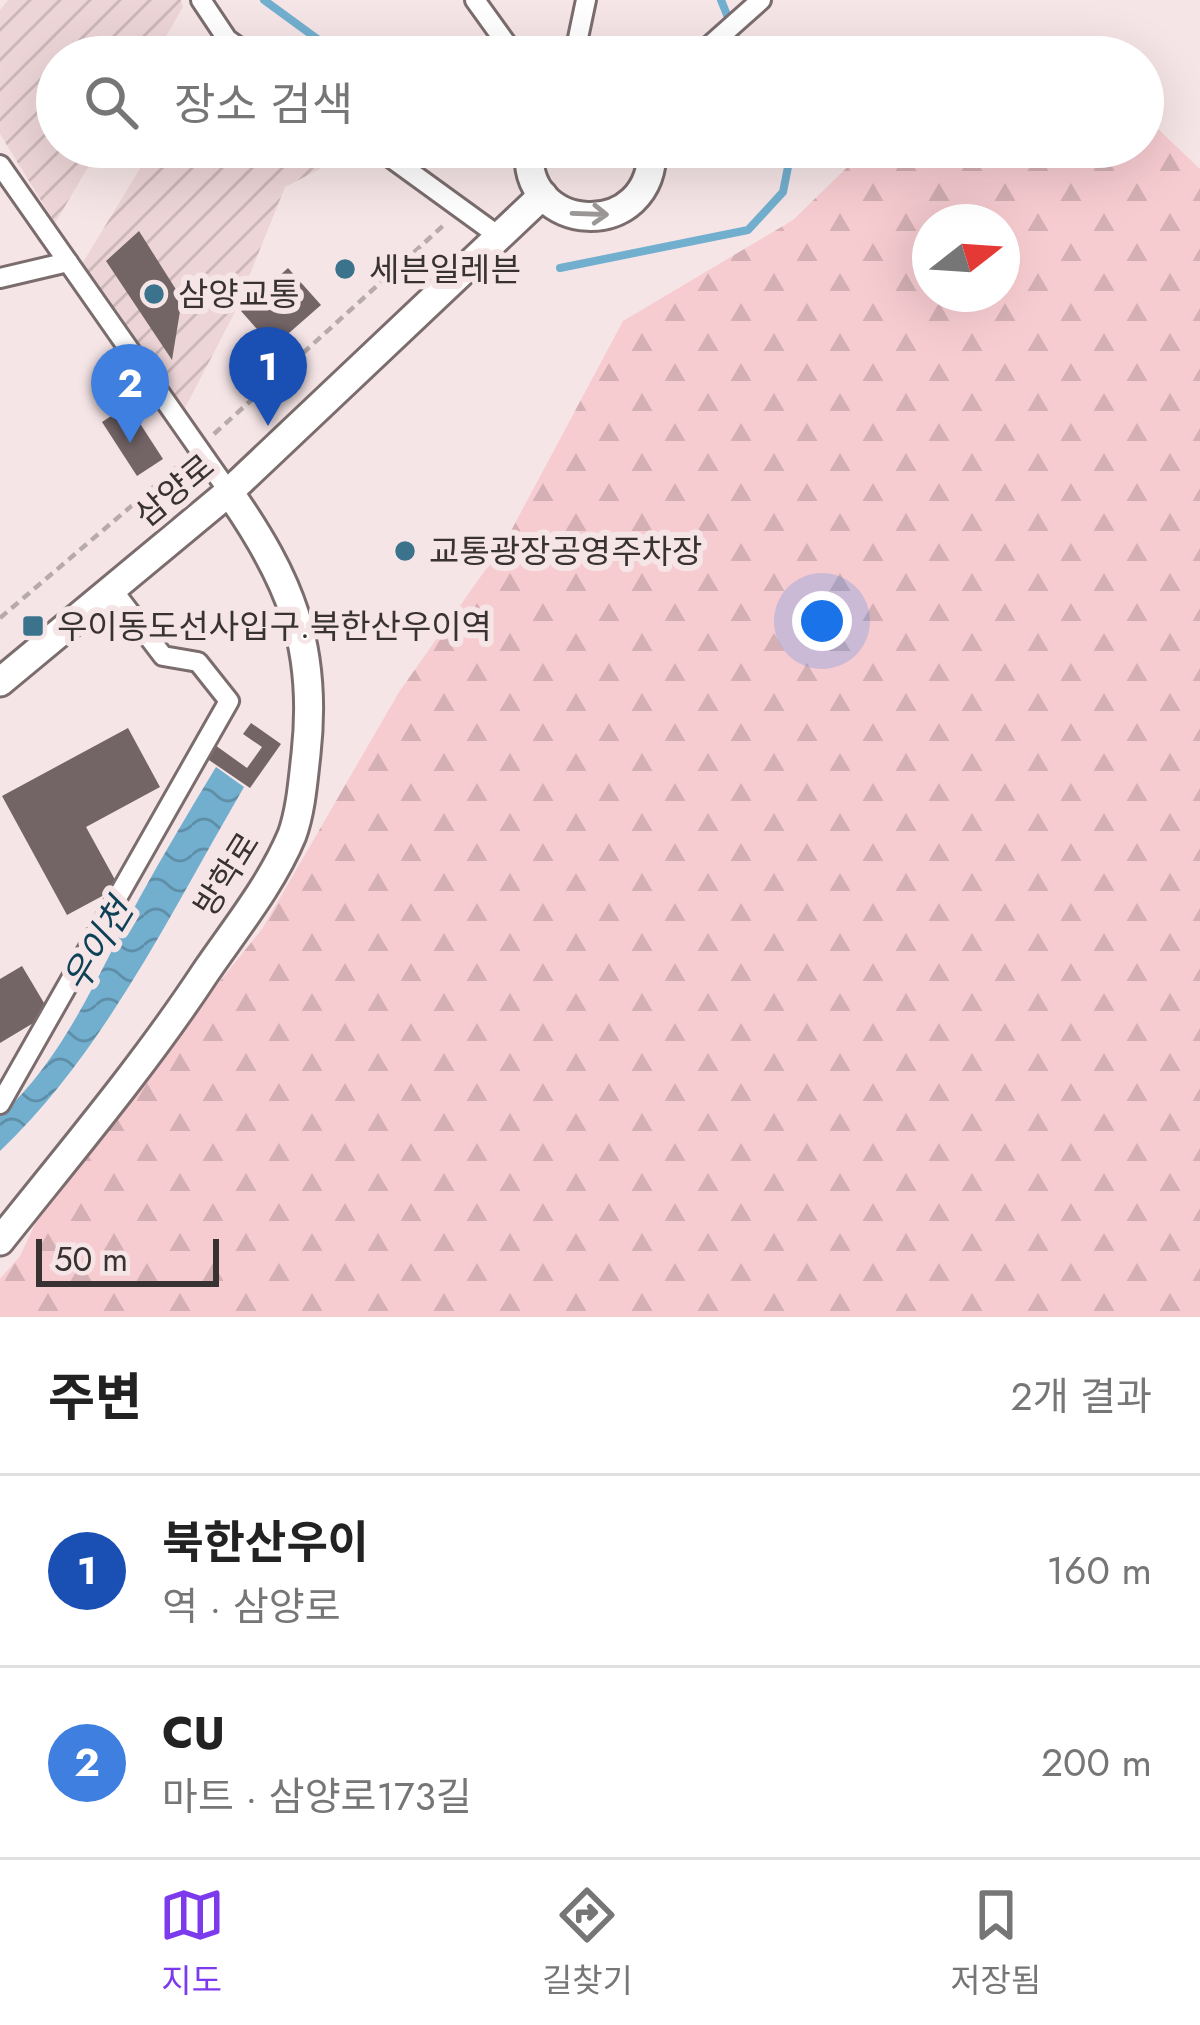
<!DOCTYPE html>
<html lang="ko">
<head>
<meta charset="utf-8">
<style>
	body { margin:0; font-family:Jost,"Noto Sans KR",sans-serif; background:#f2f2f2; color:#222 }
	.compass { position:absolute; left:912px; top:204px; width:108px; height:108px; border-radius:50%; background:#fff; box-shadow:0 12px 48px #0002; rotate:73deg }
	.scale { position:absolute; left:36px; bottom:30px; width:183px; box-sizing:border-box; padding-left:12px; border:6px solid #383232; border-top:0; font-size:33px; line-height:42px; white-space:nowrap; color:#383232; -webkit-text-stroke:9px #f6e5e7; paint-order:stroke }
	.you { position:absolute; left:822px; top:621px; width:42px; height:42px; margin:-30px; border:9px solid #fff; border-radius:50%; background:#1a73e8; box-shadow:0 0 0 18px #1a73e833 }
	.badge { display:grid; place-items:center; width:78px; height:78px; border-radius:50%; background:#7c3aed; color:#fff; font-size:39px; font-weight:700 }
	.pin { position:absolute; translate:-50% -99px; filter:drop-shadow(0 3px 6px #0008) }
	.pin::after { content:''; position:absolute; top:63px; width:42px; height:36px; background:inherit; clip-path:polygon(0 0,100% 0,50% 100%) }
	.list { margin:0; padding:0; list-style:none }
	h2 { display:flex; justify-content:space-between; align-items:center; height:156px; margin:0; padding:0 48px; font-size:51px }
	h2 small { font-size:39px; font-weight:400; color:#767676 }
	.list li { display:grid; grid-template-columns:78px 1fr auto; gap:36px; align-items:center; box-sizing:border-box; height:192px; padding:0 48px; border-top:3px solid #e0e0e0 }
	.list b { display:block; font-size:45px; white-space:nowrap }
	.list p { margin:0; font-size:39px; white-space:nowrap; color:#767676 }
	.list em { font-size:39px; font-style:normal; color:#767676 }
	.icon { flex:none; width:66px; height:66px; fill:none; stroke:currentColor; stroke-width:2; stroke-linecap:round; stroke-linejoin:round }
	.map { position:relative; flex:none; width:1200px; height:1317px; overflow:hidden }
	.search { position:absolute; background:#fff; box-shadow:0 12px 48px #0002; left:36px; right:36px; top:36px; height:132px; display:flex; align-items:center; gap:30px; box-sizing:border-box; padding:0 42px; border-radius:66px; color:#767676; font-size:45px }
	.sheet { height:540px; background:#fff }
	nav { display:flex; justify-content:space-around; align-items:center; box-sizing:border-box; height:168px; border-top:3px solid #e0e0e0; background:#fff; font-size:33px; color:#767676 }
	nav a { display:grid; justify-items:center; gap:6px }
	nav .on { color:#7c3aed }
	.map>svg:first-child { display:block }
	.industrial { fill:url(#industrial-furrows) }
	.forest { fill:url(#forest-firs); fill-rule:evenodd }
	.water { fill:url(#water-waves) }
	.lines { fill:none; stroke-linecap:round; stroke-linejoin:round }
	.stream { stroke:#72afce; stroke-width:8 }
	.building { fill:#736466 }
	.street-casing { stroke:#7b6d6e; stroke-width:24 }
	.secondary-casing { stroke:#7b6d6e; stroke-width:33 }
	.path { stroke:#b7aaab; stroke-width:4.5; stroke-dasharray:9 6; stroke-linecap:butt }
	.street { stroke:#fff; stroke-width:18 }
	.secondary { stroke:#fff; stroke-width:27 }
	.oneway { stroke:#9c9898 }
	.poi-dot { fill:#3b738d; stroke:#f6e5e7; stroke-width:4.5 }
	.labels { text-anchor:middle; stroke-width:12; stroke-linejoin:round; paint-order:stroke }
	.poi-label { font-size:33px; fill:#383232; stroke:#f6e5e7; text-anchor:start }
	.street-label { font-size:33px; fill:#383232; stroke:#f6e5e7 }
	.water-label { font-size:36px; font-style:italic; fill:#0d4157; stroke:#f6e5e7 }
</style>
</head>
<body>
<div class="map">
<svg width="1200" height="1317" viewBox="0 0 1200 1317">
	<defs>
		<pattern id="industrial-furrows" width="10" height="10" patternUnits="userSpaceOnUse" patternTransform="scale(3)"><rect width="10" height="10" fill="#edd5d7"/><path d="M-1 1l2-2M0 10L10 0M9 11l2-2" fill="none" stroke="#ccb7b9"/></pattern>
		<pattern id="forest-firs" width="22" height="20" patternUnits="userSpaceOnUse" patternTransform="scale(3)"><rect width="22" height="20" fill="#f7ccd1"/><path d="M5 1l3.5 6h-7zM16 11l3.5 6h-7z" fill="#d4b0b4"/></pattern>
		<pattern id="water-waves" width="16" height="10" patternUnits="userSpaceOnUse" patternTransform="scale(3)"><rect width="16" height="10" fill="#72afce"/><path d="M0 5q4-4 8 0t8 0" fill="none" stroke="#5f8fa8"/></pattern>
	</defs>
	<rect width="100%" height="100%" fill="#f6e5e7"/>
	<g class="industrial">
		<path d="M8,0H181L183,7L154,57H57V147H100L55,223L0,134V10Z"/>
		<path d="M153,147H362L285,187L234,314L184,410L82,264Z"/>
	</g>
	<path class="forest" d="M1143,126H1155L1200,169V1317H0V1279L20,1256L51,1190L262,929L399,692L505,542L623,321L793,220L868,147H1143ZM930,222H1002V294H930Z"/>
	<path class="water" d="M216,767L244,787C171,912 105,1051 0,1151V1116C66,1056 98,973 140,897C164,853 190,810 216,767Z"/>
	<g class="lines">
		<g class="stream">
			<path d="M264,0L342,57"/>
			<path d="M721,0L744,57"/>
			<path d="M460,147L475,159"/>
			<path d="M560,268L748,230L783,192L792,147"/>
		</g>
	</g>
	<g class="building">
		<path d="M139,231L182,299L172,360L106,261Z"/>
		<path d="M288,268L321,305L273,347L241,311Z"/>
		<path d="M128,405L163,459L137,476L102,422Z"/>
		<path d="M251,723L281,744L250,788L206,758L215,745L247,768L262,747L243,734Z"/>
		<path d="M128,728L160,787L86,827L119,887L67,915L2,796Z"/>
		<path d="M22,966L50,1013L0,1043V979Z"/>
	</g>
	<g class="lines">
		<defs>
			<g id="street">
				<path d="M201,0L227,39L252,57"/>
				<path d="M475,0L516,57"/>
				<path d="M574,57L586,0"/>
				<path d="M697,57L761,0"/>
				<path d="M376,147L500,237"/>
				<path d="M0,165L229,492"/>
				<path d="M0,278L68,262"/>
				<path d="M0,1104L229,701L198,662L163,656L112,589"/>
			</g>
			<g id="secondary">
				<path d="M530,147C518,234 655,245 652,147"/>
				<path d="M0,682L229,492L543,195"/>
				<path d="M0,1241C70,1153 143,1067 205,973C235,929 271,885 292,835C301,810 303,780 306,754C318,646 290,579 229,492"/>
			</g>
		</defs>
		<use href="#street" class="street-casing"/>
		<use href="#secondary" class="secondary-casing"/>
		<g class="path">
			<path d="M214,434L445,224"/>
			<path d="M0,618L183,462"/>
		</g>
		<use href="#street" class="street"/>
		<use href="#secondary" class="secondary"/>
	</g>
	<defs><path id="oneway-shaft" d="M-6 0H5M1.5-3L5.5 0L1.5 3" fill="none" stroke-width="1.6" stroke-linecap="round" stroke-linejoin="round" transform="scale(3)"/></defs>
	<use class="oneway" href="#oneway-shaft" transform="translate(590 214) rotate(2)"/>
	<g class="poi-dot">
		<circle cx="345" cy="269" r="12"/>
		<circle cx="154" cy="294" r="12"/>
		<circle cx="405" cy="551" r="12"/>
		<rect x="21" y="614" width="24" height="24" rx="6"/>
	</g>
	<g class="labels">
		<g class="poi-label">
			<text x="369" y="281">세븐일레븐</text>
			<text x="178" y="306">삼양교통</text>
			<text x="429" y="563">교통광장공영주차장</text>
			<text x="57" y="638">우이동도선사입구.북한산우이역</text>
		</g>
		<g class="street-label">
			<text transform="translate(174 490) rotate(-40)" y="12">삼양로</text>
			<text transform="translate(226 874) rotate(-58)" y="12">방학로</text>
		</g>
		<g class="water-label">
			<text transform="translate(97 945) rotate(-59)" y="13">우이천</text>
		</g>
	</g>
</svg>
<svg class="compass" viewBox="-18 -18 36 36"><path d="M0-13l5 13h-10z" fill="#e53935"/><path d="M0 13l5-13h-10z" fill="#767676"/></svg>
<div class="scale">50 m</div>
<div class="you"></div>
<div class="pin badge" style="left:268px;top:426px;background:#1a4fb4">1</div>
<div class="pin badge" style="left:130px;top:443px;background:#3f7fe0">2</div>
<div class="search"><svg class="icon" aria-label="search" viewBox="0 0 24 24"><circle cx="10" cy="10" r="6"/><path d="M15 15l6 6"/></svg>장소 검색</div>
</div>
<section class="sheet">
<h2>주변<small>2개 결과</small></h2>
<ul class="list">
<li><span class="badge" style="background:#1a4fb4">1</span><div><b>북한산우이</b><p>역 · 삼양로</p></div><em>160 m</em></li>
<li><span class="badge" style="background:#3f7fe0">2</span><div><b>CU</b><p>마트 · 삼양로173길</p></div><em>200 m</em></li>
</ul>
</section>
<nav>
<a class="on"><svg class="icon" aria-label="map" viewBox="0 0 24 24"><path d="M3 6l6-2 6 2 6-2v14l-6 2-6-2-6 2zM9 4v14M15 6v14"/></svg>지도</a>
<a><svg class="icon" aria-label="directions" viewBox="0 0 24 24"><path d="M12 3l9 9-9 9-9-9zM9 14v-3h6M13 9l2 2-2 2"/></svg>길찾기</a>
<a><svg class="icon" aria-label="saved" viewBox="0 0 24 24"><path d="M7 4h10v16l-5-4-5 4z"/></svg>저장됨</a>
</nav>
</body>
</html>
